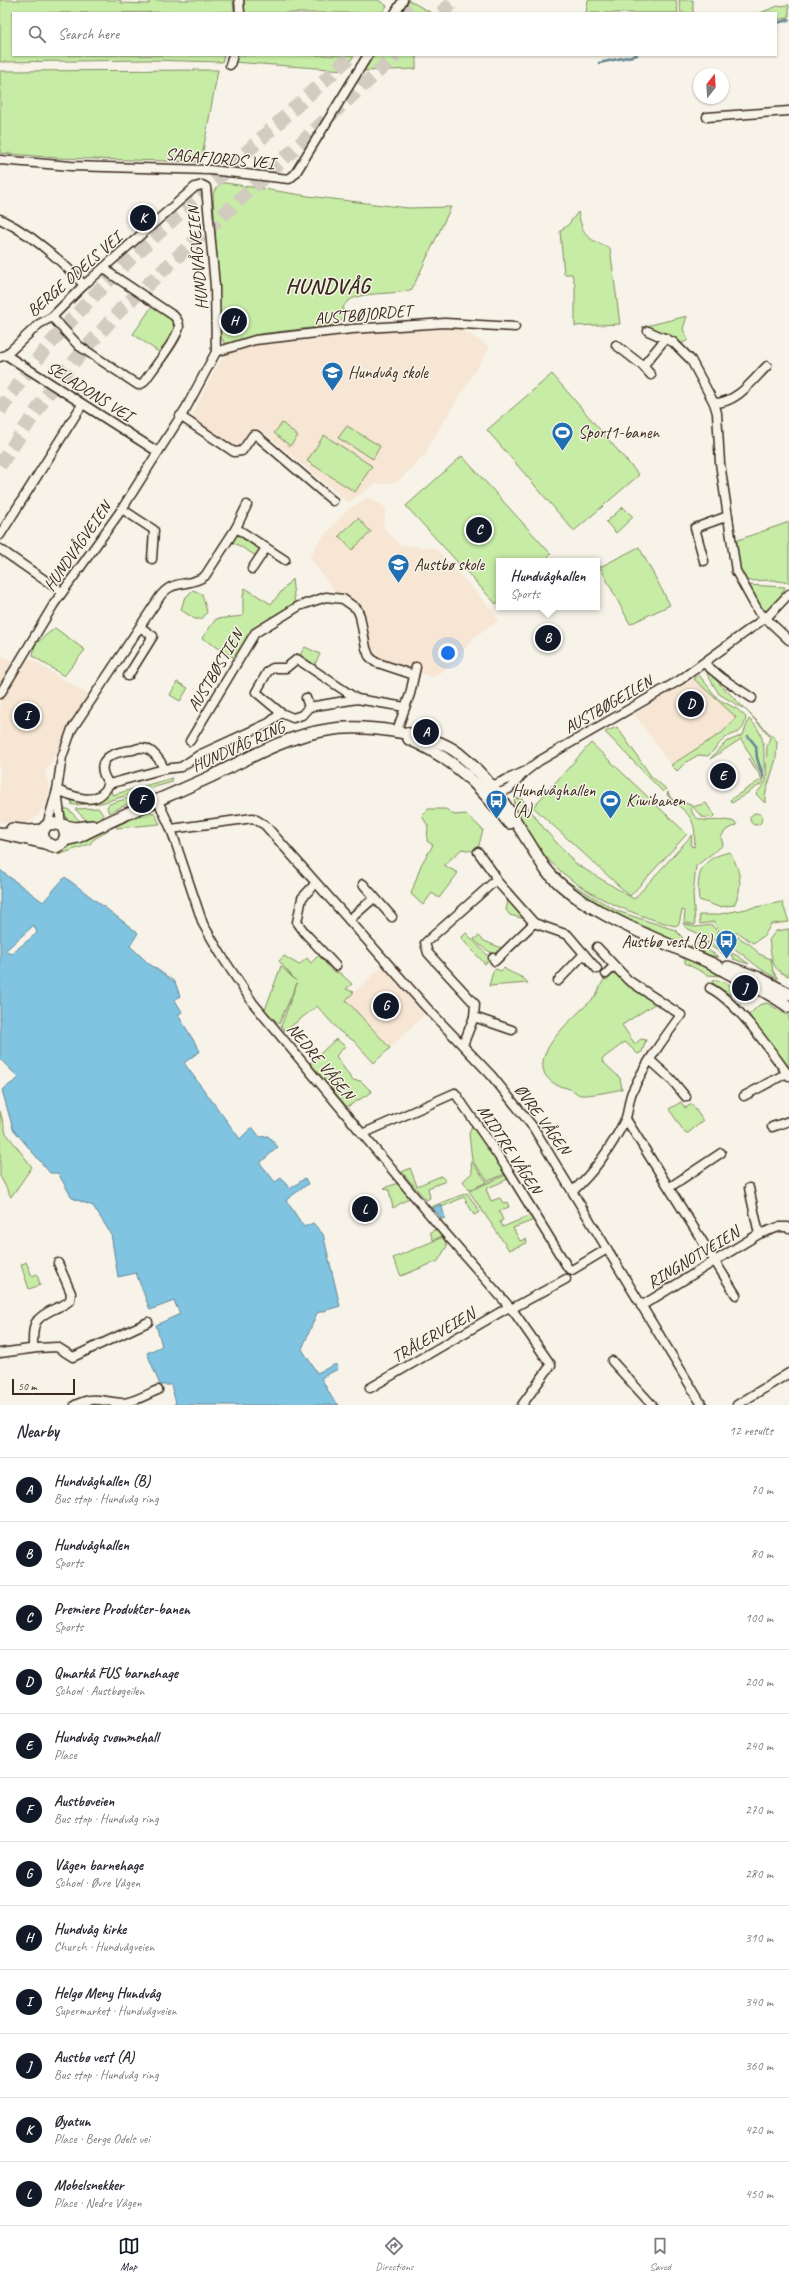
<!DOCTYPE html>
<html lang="en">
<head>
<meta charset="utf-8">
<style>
	body { margin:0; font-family:Caveat,sans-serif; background:#f2f2f3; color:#2b2b33 }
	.compass { position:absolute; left:693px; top:68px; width:36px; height:36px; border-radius:50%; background:#fff; box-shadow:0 1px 3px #0004; rotate:17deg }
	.scale { position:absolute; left:12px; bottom:10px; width:63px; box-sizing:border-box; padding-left:4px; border:2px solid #3b2a1e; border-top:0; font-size:11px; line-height:14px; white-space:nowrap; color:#3b2a1e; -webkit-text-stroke:3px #f7f3e8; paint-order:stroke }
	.you { position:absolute; left:448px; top:653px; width:14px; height:14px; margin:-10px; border:3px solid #fff; border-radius:50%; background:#1a73e8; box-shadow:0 0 0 6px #1a73e833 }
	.badge { display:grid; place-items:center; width:26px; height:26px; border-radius:50%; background:#111827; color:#fff; font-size:13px; font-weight:700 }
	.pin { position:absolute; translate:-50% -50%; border:2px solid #fff; box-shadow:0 1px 4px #0006 }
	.popup { position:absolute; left:496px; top:558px; width:104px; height:52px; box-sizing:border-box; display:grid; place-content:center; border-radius:0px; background:#fff; filter:drop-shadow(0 1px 3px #0005); font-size:13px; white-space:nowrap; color:#7c7c81 }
	.popup b { font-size:15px; color:#2b2b33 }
	.popup::after { content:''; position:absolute; left:50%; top:100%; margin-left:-8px; border:8px solid transparent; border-top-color:#fff }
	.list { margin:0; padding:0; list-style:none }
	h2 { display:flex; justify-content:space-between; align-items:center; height:52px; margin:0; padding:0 16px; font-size:17px }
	h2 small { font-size:13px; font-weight:400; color:#7c7c81 }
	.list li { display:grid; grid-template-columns:26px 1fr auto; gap:12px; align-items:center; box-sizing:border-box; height:64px; padding:0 16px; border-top:1px solid #e1e1e2 }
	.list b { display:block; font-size:15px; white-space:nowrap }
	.list p { margin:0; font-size:13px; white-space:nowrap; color:#7c7c81 }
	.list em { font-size:13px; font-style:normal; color:#7c7c81 }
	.icon { flex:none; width:22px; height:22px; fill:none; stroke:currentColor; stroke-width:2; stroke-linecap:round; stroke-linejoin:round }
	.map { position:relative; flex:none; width:789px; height:1405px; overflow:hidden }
	.search { position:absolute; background:#fff; box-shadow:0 1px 3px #0004; left:12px; right:12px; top:12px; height:44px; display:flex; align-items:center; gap:10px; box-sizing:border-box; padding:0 14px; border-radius:0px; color:#7c7c81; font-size:15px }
	.sheet { height:820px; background:#fff }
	nav { display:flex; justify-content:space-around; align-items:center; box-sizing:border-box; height:56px; border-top:1px solid #e1e1e2; background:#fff; font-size:11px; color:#7c7c81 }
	nav a { display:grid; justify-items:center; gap:2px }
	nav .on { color:#111827 }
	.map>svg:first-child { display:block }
	.built { fill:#f6e6d3 }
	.green { fill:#c7eca6; stroke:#818b62 }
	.water { fill:#80c4e1; stroke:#648693; fill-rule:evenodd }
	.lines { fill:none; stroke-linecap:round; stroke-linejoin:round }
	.stream { stroke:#648693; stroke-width:2.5 }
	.highway-tunnel { stroke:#d1cbc0; stroke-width:14; stroke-dasharray:14 7; stroke-linecap:butt }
	.street-casing { stroke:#3b2a1e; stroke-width:11 }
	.secondary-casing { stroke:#3b2a1e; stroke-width:14 }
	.street { stroke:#f7f3e8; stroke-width:8 }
	.secondary { stroke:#f7f3e8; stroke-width:11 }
	.labels { text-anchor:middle; stroke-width:3; stroke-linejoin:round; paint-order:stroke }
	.street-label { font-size:17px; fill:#3b2a1e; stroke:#f7f3e8 }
	.poi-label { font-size:17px; fill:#3b2a1e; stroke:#f7f3e8; text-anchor:start }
	.district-label { font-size:21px; font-weight:bold; letter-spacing:1px; fill:#3b2a1e; stroke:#f7f3e8 }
</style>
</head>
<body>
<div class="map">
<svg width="789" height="1405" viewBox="0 0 789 1405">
	<rect width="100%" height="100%" fill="#f7f3e8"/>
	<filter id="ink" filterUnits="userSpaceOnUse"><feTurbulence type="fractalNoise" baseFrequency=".025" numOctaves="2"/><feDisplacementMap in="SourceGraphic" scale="8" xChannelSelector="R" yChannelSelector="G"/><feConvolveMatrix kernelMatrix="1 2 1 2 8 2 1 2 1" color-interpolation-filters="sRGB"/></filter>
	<g filter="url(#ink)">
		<g class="built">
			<path d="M450,325L459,328L490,347L428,447L427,453L397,482L375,484L348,503L260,429L254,427L240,444L232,446L198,422L192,416L215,369L227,352L251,343Z"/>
			<path d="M368,497L386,508L383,527L400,545L435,548L493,611L498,621L475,636L453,664L432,677L379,660L374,656L370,649L363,612L359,604L353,599L335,592L310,558L316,545L347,510Z"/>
			<path d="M18,652L89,695L45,773L49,788L47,802L35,819L23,824L0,822V654L12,662Z"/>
			<path d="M694,679L737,717L723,732L671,765L634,714Z"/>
			<path d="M384,965L426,1013L390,1048L346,1000Z"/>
		</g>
		<g class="green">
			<path d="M0,0H121V3L149,4V0H233L234,12L13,13V55H224L222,62L148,60L0,62Z"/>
			<path d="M241,0H378L387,6L381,13H242Z"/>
			<path d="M408,0L430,12V13H399Z"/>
			<path d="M588,0H676L678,13H586Z"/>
			<path d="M679,0H693V13H681Z"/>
			<path d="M789,5V18L776,20V13H760L778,6Z"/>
			<path d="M234,55H354L345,70L232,62Z"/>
			<path d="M373,55H416V69L363,71Z"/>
			<path d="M218,70L201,162L58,158L0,153V71Z"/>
			<path d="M226,183L308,196L408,208L451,207L412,289C396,297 350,288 343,308L344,318L336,325L259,334L233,344H225L221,337L213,194C216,187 218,184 226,183Z"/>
			<path d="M578,212C583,237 588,239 610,248L620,324L575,326V285L572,274H564L560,231L568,225Z"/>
			<path d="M153,305C161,310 173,315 175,327L160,353L133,334Z"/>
			<path d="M687,316L683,329L688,340L681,344L669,337L642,327Z"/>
			<path d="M552,374L639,475L574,531L487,430Z"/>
			<path d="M282,423L298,436L290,446L274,433Z"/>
			<path d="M347,426L380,446L373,459L338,438Z"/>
			<path d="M324,435L372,466L355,492L307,461Z"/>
			<path d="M462,456L551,554L544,561H499V601L496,604L406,506Z"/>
			<path d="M623,507L633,517L616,533L606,522Z"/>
			<path d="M358,518L371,532L352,550L339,536Z"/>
			<path d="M789,522V583L773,580L744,581L739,570L735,541Z"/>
			<path d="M236,534L260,547L258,557L231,541Z"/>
			<path d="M639,547L670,605L630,624L600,567Z"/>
			<path d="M292,579L295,605L258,626L236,659L202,638L216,619L243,616V596L245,588L271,604Z"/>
			<path d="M747,585L785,587C782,595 770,619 759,607C754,601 751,591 747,585Z"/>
			<path d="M193,590L202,594L207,612L202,619H195L181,610L184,599Z"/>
			<path d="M55,628L85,650L64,676L33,656L35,644Z"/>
			<path d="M305,647L320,654L314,666L301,657V653Z"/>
			<path d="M708,672L777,741L776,759L765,795V803L756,794L766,782L767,745L770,738L768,734L746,710L719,694L707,674Z"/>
			<path d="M699,675L718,699L737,709L746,717C743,737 735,730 723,740C718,744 714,751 708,756L698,755L685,763L677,771L671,765L723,732L736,717L694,679Z"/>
			<path d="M177,682L188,688L180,701L170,695Z"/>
			<path d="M749,719C769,736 763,756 764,779L741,739L710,759L726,742L743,735Z"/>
			<path d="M617,727L651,776L666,789L663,792L605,732Z"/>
			<path d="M591,743L687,834L630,896L533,807Z"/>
			<path d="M749,758L764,782L732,803L730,800L762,779Z"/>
			<path d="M172,778V782L101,803L72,805L71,798C91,808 98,804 111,788L112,795Z"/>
			<path d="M668,792L671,799L691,805C691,833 730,812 737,825L726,830L721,837L723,845L696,866L693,894L695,925L684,922L685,911L682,910L679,924L675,926C627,913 575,892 543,853C532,839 523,822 515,806L514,798L522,799L546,831L576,864L634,899L692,835L691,846L694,847C698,816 687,815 667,795Z"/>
			<path d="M132,797L133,801L109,813L107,807L109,804Z"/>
			<path d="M706,803L714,815L713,818L702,817L693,807Z"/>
			<path d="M98,808L104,816L92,821L86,820L75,809Z"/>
			<path d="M63,809H68L82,823L79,826L68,821Z"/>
			<path d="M428,809H446L454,815L466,814L483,830L477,852L462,849L444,865L458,873L439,898L432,893L423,905L411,894L421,865L433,845L427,841L428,826L422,816Z"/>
			<path d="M147,811L154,813L160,824L117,828L116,826Z"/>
			<circle cx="756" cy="819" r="6"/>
			<path d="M108,828C105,836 94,836 90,844L58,855L73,842Z"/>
			<path d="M730,852C740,870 744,886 734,905L719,907L699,900C696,873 701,858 730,852Z"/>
			<path d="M565,880L617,911L675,930L683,938L682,944C640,927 599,909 565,880Z"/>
			<path d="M508,900L528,920L510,915L506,910Z"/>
			<path d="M782,902L789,922L771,924L764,936L753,943L739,933H720L714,922L700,924L699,915H715Z"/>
			<path d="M683,923L695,927L712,925L719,934L738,937L751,945L759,954L771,959L773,971L778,979L762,970L738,951L686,928Z"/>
			<path d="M789,929V976C770,970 772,957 769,940L776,931Z"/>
			<path d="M466,933L490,958L485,964L461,938Z"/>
			<path d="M479,936L484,941L504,949L497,954C489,953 480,946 474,939Z"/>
			<path d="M698,938L738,956L749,964L733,959V956L727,954L726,956Z"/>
			<path d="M695,942L719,957L706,955L690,947Z"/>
			<path d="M319,955L332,971L340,973L352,984L346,989L354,992L346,1000L390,1048L374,1063L354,1041L339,1031L317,1006L285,1031L281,1026L297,983L279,1024L265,1010L281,966L296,981L279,961L284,956L299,965L307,958L311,963Z"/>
			<path d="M685,957L705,965L721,976L708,975L685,963Z"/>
			<path d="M504,968C512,975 521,974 528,983L489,986L493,971L496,969L501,971Z"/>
			<path d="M616,974L633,989L656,1003L622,1025L635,1044L641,1039L646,1040L642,1052L638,1054L625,1042L602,1059V1061L620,1078L622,1089C615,1091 587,1096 580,1095C577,1094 573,1090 570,1089C565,1087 560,1087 555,1084C518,1062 575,1016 593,999C601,991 600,975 616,974Z"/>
			<path d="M713,980L724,982L738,989L733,994H729L713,984Z"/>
			<path d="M767,1003L789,1016V1069L749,1015L759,1005Z"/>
			<path d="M336,1039L345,1046L336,1056L352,1080L361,1081L372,1092L347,1107L310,1063Z"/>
			<path d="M681,1102L685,1108L692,1104L703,1121L688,1133H685L669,1109Z"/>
			<path d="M0,1111L6,1133L32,1167L11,1197L0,1176Z"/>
			<path d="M473,1122L507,1173L488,1181L472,1160L469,1134Z"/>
			<path d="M471,1161L487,1182L469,1190L463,1181L472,1173Z"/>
			<path d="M410,1168L417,1186L441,1176L446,1181L428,1188L430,1198L426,1200L402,1172Z"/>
			<path d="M506,1175L508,1179L486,1189L491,1201L500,1198L503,1203L507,1202L509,1207L499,1211L503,1220L500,1222L503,1227L531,1215L534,1220L513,1228L520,1241L526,1239L527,1243L509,1250L469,1191Z"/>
			<path d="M398,1183L411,1197L393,1208L389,1190L384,1188Z"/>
			<path d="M467,1193L480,1212L474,1215L464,1197L433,1211L431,1207Z"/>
			<path d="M437,1229L442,1236L433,1240L430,1232Z"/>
			<path d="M443,1237L447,1246L438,1261L401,1276L393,1258Z"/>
			<path d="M26,1262L32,1276L37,1274L40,1285L29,1289L21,1265Z"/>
		</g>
		<g class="water">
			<path d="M0,870L43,902L65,877L138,933L130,946L148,963L175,982L180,996L175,1000L182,1012L178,1015L200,1051L184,1063L240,1139L252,1127L260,1137L268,1136L278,1147L260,1163L275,1182L281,1178L290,1189L305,1178L308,1184L286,1200L304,1227L313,1223L323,1234L340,1306L317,1313L302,1349L317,1373L336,1364L338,1369L321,1378L332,1398L339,1405H173L176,1403L171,1385H160L147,1353L162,1346L156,1325L180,1314L174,1301L150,1310L136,1273L118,1277L111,1234L93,1206L72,1198L58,1173H50L13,1129L2,1090L19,1078L0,1059ZM34,925L37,933L11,954L5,951Z"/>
			<path d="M441,1204L445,1218L442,1219L433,1208Z"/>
		</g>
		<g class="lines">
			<g class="stream">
				<path d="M776,23L789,20"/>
				<path d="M599,63L637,55"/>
				<path d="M748,736L756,746L757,758L763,776"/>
			</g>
			<g class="highway-tunnel">
				<path d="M398,13L412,0"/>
				<path d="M441,13L456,0"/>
				<path d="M0,411C36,355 82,307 129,260L352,55"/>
				<path d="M0,465L56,382L121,309L396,55"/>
			</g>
			<defs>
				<g id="street">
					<path d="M239,0L240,13"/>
					<path d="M395,13L403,0"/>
					<path d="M230,65L233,55"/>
					<path d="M707,117L789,111"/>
					<path d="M0,160L71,166L210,170L289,179L295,174L368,55"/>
					<path d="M0,219C33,235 59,258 84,285"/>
					<path d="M52,317L79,346L138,385L143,383C151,372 178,338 179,327C179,323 177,319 174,316L111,274L105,268"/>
					<path d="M648,331L673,342L691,360L714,403L717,413L720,463L736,571L758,611L789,640"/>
					<path d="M616,345L643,366L666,338"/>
					<path d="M216,352L255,340L352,329L445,323L515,327"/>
					<path d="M6,355L158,452"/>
					<path d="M0,357L6,355L39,324L52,317L84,285L195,187L202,185L206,187L215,286L216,352L186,408L158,452L122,509L54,604L0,694"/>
					<path d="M643,366L651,375"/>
					<path d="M714,403C737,403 752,381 767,366"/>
					<path d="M180,416L234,452L242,451L253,435H256L333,501"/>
					<path d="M247,505L236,528L205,576C188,588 172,578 159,598L72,729L62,757L57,790C75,797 98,808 109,784L164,769L181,767L199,755L269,723L281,713L293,718L302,715L309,707L357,699L405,707"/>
					<path d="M122,509L154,530L152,559"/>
					<path d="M236,528L285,560"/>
					<path d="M0,535L80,408"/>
					<path d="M0,549L62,592"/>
					<path d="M704,561L695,528L728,516"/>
					<path d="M252,569L266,548"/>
					<path d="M705,664L722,678L752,698"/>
					<path d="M128,676L153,636L140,627"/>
					<path d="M306,698L309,707"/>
					<path d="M281,713L256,692L268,671L273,668H286L297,659L357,699"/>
					<path d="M396,733L410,694L416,667"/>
					<path d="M190,741L255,633L299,606L326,597L343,599L357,609L360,616L366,648L369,656L375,662L414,675"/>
					<path d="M109,784C92,760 111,752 133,750C136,749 139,747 142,748C152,748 161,761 164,769"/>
					<path d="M489,791L492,786L526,771L539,761L680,680L769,615L789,594"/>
					<path d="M494,795L509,789L524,773"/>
					<path d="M158,801L171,829L203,924L223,958L253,1003L440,1227L514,1312L551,1365L522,1405"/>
					<path d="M47,825L57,790L61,825"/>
					<path d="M171,829L253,818L265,825L426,1007L491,1075L533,1127L702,1405"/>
					<path d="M478,852L494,874L496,880L534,923L568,935L597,969"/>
					<path d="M315,884L302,898L297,922L305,933L336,966"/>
					<path d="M363,884L392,917"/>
					<path d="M349,920L374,898"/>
					<path d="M493,958L495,961L534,923"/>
					<path d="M606,974L614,966"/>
					<path d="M558,981L584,954"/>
					<path d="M710,988C737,1002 771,1051 789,1076"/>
					<path d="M474,1017L475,1004L428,953L425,943L496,880"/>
					<path d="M463,1045L474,1017L512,1030"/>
					<path d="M651,1061L671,1079L686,1097"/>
					<path d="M744,1096L787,1073"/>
					<path d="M626,1119L736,1295"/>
					<path d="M772,1127L789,1121"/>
					<path d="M362,1134L455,1093L506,1167L568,1268L572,1270L607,1249"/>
					<path d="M670,1187L721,1153"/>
					<path d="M749,1188L759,1234"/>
					<path d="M573,1191C595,1171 612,1146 625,1120C629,1112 628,1099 633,1090C645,1064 664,1038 681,1015L628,980L597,947"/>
					<path d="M641,1306L759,1234L779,1227H788L789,1229"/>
					<path d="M511,1309L566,1279"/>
					<path d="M33,1348C33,1324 32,1319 56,1308C61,1306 67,1304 70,1300L71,1293L58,1263"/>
					<path d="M0,1353L37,1348L57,1347L73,1357L148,1322"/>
					<path d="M612,1361L652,1405"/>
					<path d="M370,1388L509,1307"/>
					<path d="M75,1405C96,1395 101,1402 122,1403C133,1403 147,1394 158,1390"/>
					<path d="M737,1405L789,1373"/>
				</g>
				<g id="secondary">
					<path d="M409,739C455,759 479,785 509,823"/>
					<path d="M63,827L66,835L63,843L56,847L45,843L42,833L45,827L50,823L76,828L92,826"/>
					<path d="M12,829L29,831L43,830"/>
					<path d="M0,833L45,843"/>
					<path d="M65,840L78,837C121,815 166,797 210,777C247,759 286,736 327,730C361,724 431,732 458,753C499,785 520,831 548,873"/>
					<path d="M545,868C577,911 665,942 713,964C738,980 766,989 789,1007"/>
					<path d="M728,967L759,978L789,994"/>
				</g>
			</defs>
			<use href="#street" class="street-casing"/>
			<use href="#secondary" class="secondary-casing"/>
			<use href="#street" class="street"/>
			<use href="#secondary" class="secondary"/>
		</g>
	</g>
	<defs>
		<symbol id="school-pin" viewBox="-11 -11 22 30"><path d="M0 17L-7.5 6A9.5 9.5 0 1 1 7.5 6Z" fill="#1f6fb2" stroke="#f7f3e8"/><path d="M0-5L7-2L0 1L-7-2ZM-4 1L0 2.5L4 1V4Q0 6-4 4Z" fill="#fff"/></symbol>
		<symbol id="stadium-pin" viewBox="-11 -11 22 30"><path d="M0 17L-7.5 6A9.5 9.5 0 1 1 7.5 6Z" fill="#1f6fb2" stroke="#f7f3e8"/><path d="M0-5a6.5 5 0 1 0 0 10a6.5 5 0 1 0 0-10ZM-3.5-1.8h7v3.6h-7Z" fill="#fff"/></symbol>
		<symbol id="bus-pin" viewBox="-11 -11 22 30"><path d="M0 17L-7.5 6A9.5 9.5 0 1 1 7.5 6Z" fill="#1f6fb2" stroke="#f7f3e8"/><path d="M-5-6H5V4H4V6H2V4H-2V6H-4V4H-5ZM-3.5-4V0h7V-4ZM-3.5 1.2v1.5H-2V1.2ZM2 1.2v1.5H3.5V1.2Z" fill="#fff"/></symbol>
	</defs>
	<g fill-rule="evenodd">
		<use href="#school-pin" x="320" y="360" width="25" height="34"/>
		<use href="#stadium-pin" x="550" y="420" width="25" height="34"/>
		<use href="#school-pin" x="386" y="552" width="25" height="34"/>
		<use href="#bus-pin" x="484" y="788" width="25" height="34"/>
		<use href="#stadium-pin" x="598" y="788" width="25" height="34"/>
		<use href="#bus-pin" x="714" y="928" width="25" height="34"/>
	</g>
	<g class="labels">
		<g class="street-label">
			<text transform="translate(220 158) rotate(5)" y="6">SAGAFJORDS VEI</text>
			<text transform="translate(197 258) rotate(-95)" y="6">HUNDVÅGVEIEN</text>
			<text transform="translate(74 274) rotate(-41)" y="6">BERGE ODELS VEI</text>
			<text transform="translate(363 314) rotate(-5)" y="6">AUSTBØJORDET</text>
			<text transform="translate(90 391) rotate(32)" y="6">SELADONS VEI</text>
			<text transform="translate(77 546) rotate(-55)" y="6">HUNDVÅGVEIEN</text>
			<text transform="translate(215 670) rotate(-59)" y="6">AUSTBØSTIEN</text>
			<text transform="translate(608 704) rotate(-30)" y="6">AUSTBØGEILEN</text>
			<text transform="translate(238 746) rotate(-24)" y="6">HUNDVÅG RING</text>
			<text transform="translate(321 1061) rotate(50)" y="6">NEDRE VÅGEN</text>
			<text transform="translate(543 1119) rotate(54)" y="6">ØVRE VÅGEN</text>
			<text transform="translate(510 1149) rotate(57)" y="6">MIDTRE VÅGEN</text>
			<text transform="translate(693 1257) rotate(-31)" y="6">RINGNOTVEIEN</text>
			<text transform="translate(433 1335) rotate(-30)" y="6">TRÅLERVEIEN</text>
		</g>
		<g class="poi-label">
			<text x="348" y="378">Hundvåg skole</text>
			<text x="578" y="438">Sport1-banen</text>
			<text x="414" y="570">Austbø skole</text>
			<text x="512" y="796">Hundvåghallen<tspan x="512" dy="20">(A)</tspan></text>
			<text x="626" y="806">Kiwibanen</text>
			<text x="712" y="947" text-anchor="end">Austbø vest (B)</text>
		</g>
		<g class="district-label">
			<text x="328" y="293">HUNDVÅG</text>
		</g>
	</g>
</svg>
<svg class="compass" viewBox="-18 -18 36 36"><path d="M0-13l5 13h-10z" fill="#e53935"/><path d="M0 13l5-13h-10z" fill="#7c7c81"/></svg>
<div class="scale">50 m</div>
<div class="you"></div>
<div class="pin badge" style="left:426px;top:732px">A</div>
<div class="pin badge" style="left:548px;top:638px">B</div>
<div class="popup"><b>Hundvåghallen</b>Sports</div>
<div class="pin badge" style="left:479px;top:530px">C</div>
<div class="pin badge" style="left:691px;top:704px">D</div>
<div class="pin badge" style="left:723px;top:776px">E</div>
<div class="pin badge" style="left:142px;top:800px">F</div>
<div class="pin badge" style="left:386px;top:1006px">G</div>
<div class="pin badge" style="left:234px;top:321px">H</div>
<div class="pin badge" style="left:27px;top:716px">I</div>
<div class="pin badge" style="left:745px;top:988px">J</div>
<div class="pin badge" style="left:143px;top:218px">K</div>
<div class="pin badge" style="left:365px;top:1209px">L</div>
<div class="search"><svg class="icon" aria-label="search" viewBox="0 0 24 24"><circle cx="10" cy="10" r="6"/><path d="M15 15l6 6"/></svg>Search here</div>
</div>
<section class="sheet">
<h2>Nearby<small>12 results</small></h2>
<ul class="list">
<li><span class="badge">A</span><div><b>Hundvåghallen (B)</b><p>Bus stop · Hundvåg ring</p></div><em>70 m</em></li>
<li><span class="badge">B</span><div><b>Hundvåghallen</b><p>Sports</p></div><em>80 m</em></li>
<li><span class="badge">C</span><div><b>Premiere Produkter-banen</b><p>Sports</p></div><em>100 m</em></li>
<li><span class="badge">D</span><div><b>Qmarkå FUS barnehage</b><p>School · Austbøgeilen</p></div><em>200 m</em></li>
<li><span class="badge">E</span><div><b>Hundvåg svømmehall</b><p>Place</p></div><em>240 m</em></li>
<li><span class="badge">F</span><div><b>Austbøveien</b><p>Bus stop · Hundvåg ring</p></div><em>270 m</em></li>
<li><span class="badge">G</span><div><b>Vågen barnehage</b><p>School · Øvre Vågen</p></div><em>280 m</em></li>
<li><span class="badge">H</span><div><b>Hundvåg kirke</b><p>Church · Hundvågveien</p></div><em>310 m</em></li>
<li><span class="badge">I</span><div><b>Helgø Meny Hundvåg</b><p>Supermarket · Hundvågveien</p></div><em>340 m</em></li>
<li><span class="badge">J</span><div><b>Austbø vest (A)</b><p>Bus stop · Hundvåg ring</p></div><em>360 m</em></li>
<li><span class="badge">K</span><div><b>Øyatun</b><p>Place · Berge Odels vei</p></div><em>420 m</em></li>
<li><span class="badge">L</span><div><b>Mobelsnekker</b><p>Place · Nedre Vågen</p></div><em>450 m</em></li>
</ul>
</section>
<nav>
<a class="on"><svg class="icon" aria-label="map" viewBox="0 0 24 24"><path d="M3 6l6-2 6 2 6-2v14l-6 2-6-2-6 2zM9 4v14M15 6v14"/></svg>Map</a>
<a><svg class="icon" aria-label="directions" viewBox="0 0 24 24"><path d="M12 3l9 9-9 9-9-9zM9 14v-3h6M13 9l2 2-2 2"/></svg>Directions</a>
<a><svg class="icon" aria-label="saved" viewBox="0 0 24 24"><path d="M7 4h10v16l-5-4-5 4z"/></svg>Saved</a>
</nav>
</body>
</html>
